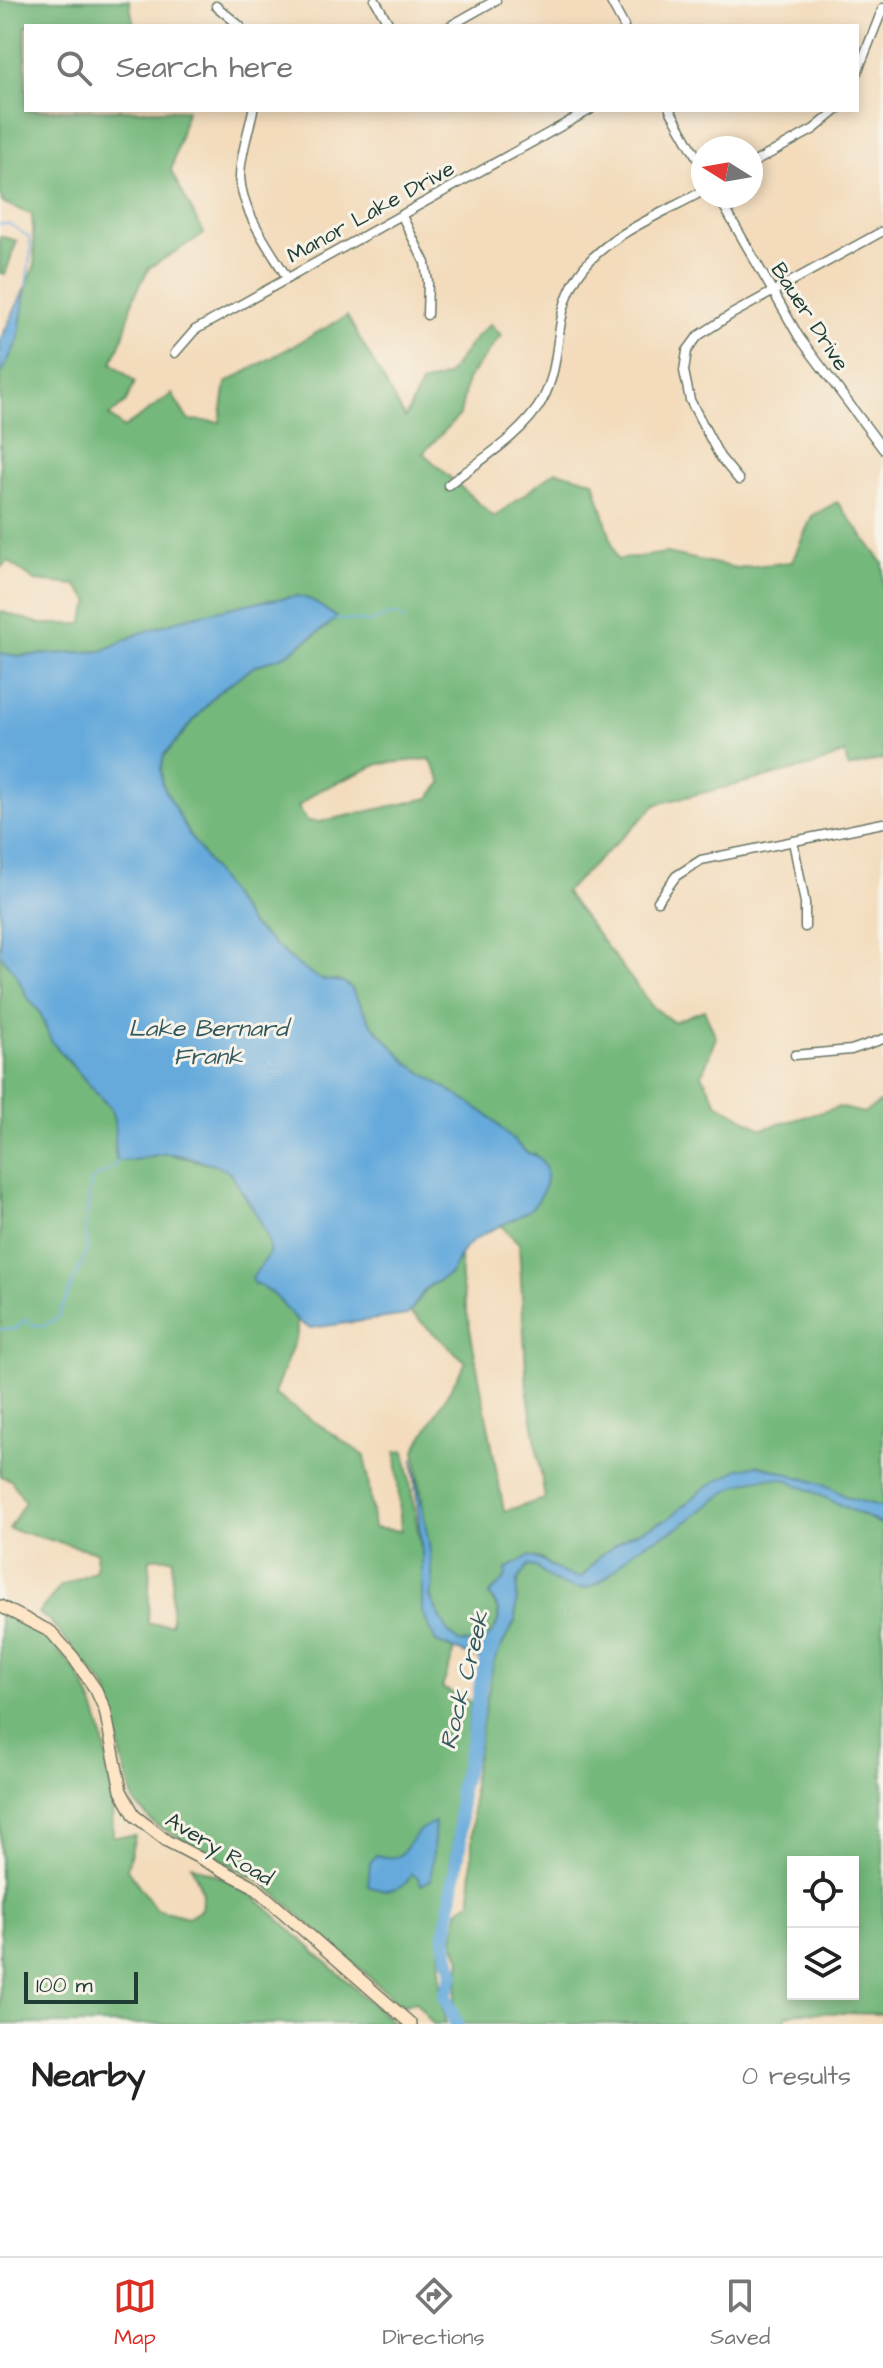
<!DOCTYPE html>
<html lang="en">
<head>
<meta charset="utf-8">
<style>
	body { margin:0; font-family:"Architects Daughter",sans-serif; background:#f6f6f6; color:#222 }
	.controls { position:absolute; right:24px; bottom:24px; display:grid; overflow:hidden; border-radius:0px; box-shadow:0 4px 12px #0003 }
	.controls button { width:72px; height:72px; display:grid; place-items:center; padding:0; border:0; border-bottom:2px solid #e0e0e0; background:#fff; color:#222; font:40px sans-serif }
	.compass { position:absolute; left:691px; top:136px; width:72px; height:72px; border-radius:50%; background:#fff; box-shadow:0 4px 12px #0003; rotate:281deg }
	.scale { position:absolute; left:24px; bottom:20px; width:114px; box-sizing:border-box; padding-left:8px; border:4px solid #1f3d34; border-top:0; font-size:22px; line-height:28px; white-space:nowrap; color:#1f3d34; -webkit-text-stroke:6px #f7f3e8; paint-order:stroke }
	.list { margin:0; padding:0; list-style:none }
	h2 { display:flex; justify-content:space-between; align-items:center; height:104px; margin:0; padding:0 32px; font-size:34px }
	h2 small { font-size:26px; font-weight:400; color:#767676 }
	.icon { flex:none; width:44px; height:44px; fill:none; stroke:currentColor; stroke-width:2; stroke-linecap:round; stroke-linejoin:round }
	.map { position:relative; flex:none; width:883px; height:2024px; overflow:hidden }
	.search { position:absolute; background:#fff; box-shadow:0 4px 12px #0003; left:24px; right:24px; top:24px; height:88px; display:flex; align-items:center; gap:20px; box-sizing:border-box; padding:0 28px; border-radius:0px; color:#767676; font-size:30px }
	.sheet { height:232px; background:#fff }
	nav { display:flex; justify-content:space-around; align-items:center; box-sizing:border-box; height:112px; border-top:2px solid #e0e0e0; background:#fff; font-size:22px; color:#767676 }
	nav a { display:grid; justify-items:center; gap:4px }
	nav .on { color:#d93025 }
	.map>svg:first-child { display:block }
	.forest { fill:#75b87c; stroke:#4a7a58; stroke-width:2; fill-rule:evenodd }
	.water { fill:#66aadc; stroke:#427488; stroke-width:2 }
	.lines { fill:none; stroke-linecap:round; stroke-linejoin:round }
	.stream { stroke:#66aadc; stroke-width:2 }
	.river { stroke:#66aadc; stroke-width:14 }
	.street-casing { stroke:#697463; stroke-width:11 }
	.secondary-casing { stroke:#697463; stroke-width:14 }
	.street { stroke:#fff; stroke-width:8 }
	.secondary { stroke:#fde5c5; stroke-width:11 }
	.labels { text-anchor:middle; stroke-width:6; stroke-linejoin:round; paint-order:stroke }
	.street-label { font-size:22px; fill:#1f3d34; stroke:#f7f3e8 }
	.water-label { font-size:24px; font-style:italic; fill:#31585e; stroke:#f7f3e8 }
</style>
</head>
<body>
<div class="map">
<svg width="883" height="2024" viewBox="0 0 883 2024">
	<rect width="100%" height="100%" fill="#f7f3e8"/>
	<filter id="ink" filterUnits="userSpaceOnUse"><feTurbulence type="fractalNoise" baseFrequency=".0125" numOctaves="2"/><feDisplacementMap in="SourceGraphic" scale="16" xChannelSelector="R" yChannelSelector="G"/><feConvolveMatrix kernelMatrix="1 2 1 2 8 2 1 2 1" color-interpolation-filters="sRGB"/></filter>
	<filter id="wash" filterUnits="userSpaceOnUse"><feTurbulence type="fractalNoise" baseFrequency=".006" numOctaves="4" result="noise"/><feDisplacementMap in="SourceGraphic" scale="32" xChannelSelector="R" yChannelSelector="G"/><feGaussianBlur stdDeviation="1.8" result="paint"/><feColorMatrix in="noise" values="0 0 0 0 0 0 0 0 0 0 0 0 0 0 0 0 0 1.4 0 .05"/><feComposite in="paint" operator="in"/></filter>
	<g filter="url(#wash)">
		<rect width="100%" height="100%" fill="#f3dbbb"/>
		<g class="forest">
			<path d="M0,0H129L134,26H26V110H187L171,171L204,234L149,268L134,297L124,334L112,363L135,382L126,402L109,416L124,428L172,394L188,420L220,422L226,383L347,316L405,418L421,384L447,376L476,337L490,324L501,335L467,380L460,415L423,453L494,517L556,471L594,481L617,560L667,553L736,568L792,562L812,516L837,502L883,563V759L848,768L845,753L812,766L657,804L565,892L652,1006L673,1022L704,1010L716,1037L702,1075L717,1103L762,1129L839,1107L863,1113L883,1101V1507L849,1498L828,1486L759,1465L706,1487L668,1519L628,1536L600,1556L582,1577L569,1578L541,1559L528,1556L489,1595C505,1614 499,1629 481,1644L459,1642L448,1632L430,1597L433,1584L431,1567L415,1450L466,1362L410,1312L429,1287L450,1274L460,1254L461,1281L504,1511L545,1499L527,1388L519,1243L501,1226L512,1219L536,1154L527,1153L486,1114L409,1064L372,1025L351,988L343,982L321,980L303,969L250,924L188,833L162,784L161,769L164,756L217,693L255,666L286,655L328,626L332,614L311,600L298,596L251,603L160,626L102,651L19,656L0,653V611L41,624H82L90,601L76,585L35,581L8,561L0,568V376L18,340L26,286L35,265L32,215L2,202L0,192ZM430,759L442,783L429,798L319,822L307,821L298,807L316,792L379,764Z"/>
			<path d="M0,236L17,241L5,274L0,273Z"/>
			<path d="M0,954L16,974L27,997L40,1012L45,1027L66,1059L111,1109L116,1130L115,1153L141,1159L164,1153L222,1167L230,1173C240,1190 271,1230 270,1248C269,1259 257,1269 253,1283L261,1285L289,1308L297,1322V1334L274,1394L365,1456L374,1528L401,1531L396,1452L405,1451L422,1555V1611L436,1642L455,1650L442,1688L471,1702L441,1938L440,1997L446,2024H433L415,2001L402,2006L262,1882L154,1824L134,1802L123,1764L107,1689L50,1621L38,1613L61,1586L95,1571L97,1552L9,1529L25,1502L11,1480L0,1476ZM150,1558H173L171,1624H148Z"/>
			<path d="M773,1477L788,1480L883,1525V2014L798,2012L786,2016L785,2024H462L454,2007L461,1959L453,1939L459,1909L471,1901L473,1778L482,1725L494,1660L515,1621L518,1580L528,1566L536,1567L542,1573L566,1586L615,1569L637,1548L678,1528L736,1485L748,1480ZM793,1862H853V1994H793Z"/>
			<path d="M0,1613C97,1649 112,1744 113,1836H135L127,1869L156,1909L188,1917L201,1909L203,1893L191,1865L235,1883L257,1899L394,2024H0Z"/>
		</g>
		<g class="water">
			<path d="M26,286L18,340L0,376V341Z"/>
			<path d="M298,596L311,600L336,617L335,620L286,655L255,666L217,693L164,755L161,769L162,784L188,833L250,924L303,969L321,980L343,982L351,988L372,1025L409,1064L486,1114L527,1153C557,1157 547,1197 529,1210C508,1225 485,1229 466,1247C458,1255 457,1265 450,1273C445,1279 435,1282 429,1286C419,1294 415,1307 407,1315L311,1328C289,1322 281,1290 253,1283L252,1278C257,1269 266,1262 269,1252C274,1234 240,1190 230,1173C219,1164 176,1152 162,1154C146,1156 133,1163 116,1160L114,1116L111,1109L51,1041L40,1012L27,997L16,974L0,954V653L19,656L102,651L138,634L185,618L251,603Z"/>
			<path d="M413,1459L429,1544L433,1584L430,1597L448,1632L459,1642L481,1644C499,1629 506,1613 489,1595L505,1579L506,1569L529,1556C549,1561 561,1578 582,1577L600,1556L628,1536L668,1519L706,1487L739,1469L759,1465L828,1486L849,1498L883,1507V1525L788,1480C738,1470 717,1502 679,1527C666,1536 648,1540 635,1550C621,1561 605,1584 586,1588C568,1591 548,1579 536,1567L528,1566L518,1580L515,1621L494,1660H482L436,1642L422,1611V1555Z"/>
			<path d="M435,1822L431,1880L421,1885L418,1878L411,1874C404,1893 384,1892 368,1886L370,1863L376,1855C404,1863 403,1850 418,1832C422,1827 429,1825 435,1822Z"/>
		</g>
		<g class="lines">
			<g class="stream">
				<path d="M0,224H9L29,237L31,251L26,286"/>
				<path d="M334,619L372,622L386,616L396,614L405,621"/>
				<path d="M0,1329H16L26,1319L31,1324L44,1326L58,1317L87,1251L85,1228L91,1181L113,1167L120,1158"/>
			</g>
			<path class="river" d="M456,2024L445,1995L453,1973L445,1940L460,1840V1790L471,1748L481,1683L488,1655L495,1643"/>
		</g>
	</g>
	<g filter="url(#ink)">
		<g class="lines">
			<defs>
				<g id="street">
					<path d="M375,0L390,26"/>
					<path d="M610,0L624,26"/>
					<path d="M216,6L240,26"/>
					<path d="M450,26L496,0"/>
					<path d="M857,73L883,8"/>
					<path d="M253,110C249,131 240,156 240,177C242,213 270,248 287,278"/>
					<path d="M670,110L703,168"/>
					<path d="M751,164L814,129L837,110"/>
					<path d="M718,196L799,337L883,449"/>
					<path d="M402,216L425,263L428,282L427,315"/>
					<path d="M175,353L195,330L590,110"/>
					<path d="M739,480L720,457L690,400L684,371L687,351L698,336L732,314L883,231"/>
					<path d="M448,485C480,460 523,435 543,399C566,355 549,310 585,266C613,232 664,213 703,191"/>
					<path d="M793,841L805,903V927"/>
					<path d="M658,901L676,876L701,860L883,823"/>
					<path d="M795,1055L851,1050L883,1039"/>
				</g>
				<path id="secondary" d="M0,1606L51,1632L73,1657L96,1690L105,1710L121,1791L135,1816L167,1841L253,1886L411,2024"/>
			</defs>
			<use href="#street" class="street-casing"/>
			<use href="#secondary" class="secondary-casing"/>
			<use href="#street" class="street"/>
			<use href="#secondary" class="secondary"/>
		</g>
	</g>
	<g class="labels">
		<g class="street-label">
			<text transform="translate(370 211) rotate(-29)" y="8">Manor Lake Drive</text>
			<text transform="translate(811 316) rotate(57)" y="8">Bauer Drive</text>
			<text transform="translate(220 1848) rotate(31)" y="8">Avery Road</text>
		</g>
		<g class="water-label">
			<text x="208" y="1036">Lake Bernard<tspan x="208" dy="28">Frank</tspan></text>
			<text transform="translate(464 1680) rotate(-76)" y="8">Rock Creek</text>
		</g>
	</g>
</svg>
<div class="controls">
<button><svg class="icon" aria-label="locate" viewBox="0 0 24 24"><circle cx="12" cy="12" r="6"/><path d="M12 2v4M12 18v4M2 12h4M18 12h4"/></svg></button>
<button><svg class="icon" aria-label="layers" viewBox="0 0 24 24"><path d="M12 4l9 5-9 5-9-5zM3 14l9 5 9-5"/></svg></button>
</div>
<svg class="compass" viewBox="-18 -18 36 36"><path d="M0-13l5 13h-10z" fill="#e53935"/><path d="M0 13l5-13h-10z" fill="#767676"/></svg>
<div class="scale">100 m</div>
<div class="search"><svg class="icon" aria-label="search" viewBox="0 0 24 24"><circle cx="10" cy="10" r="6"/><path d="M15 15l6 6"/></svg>Search here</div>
</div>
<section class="sheet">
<h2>Nearby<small>0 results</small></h2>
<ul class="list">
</ul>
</section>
<nav>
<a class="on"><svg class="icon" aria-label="map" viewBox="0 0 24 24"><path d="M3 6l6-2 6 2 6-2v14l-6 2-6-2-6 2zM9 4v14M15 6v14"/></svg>Map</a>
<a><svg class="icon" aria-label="directions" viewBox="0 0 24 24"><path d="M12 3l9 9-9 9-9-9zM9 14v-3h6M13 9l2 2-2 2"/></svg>Directions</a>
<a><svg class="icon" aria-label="saved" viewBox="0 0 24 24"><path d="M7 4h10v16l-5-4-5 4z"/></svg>Saved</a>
</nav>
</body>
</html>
